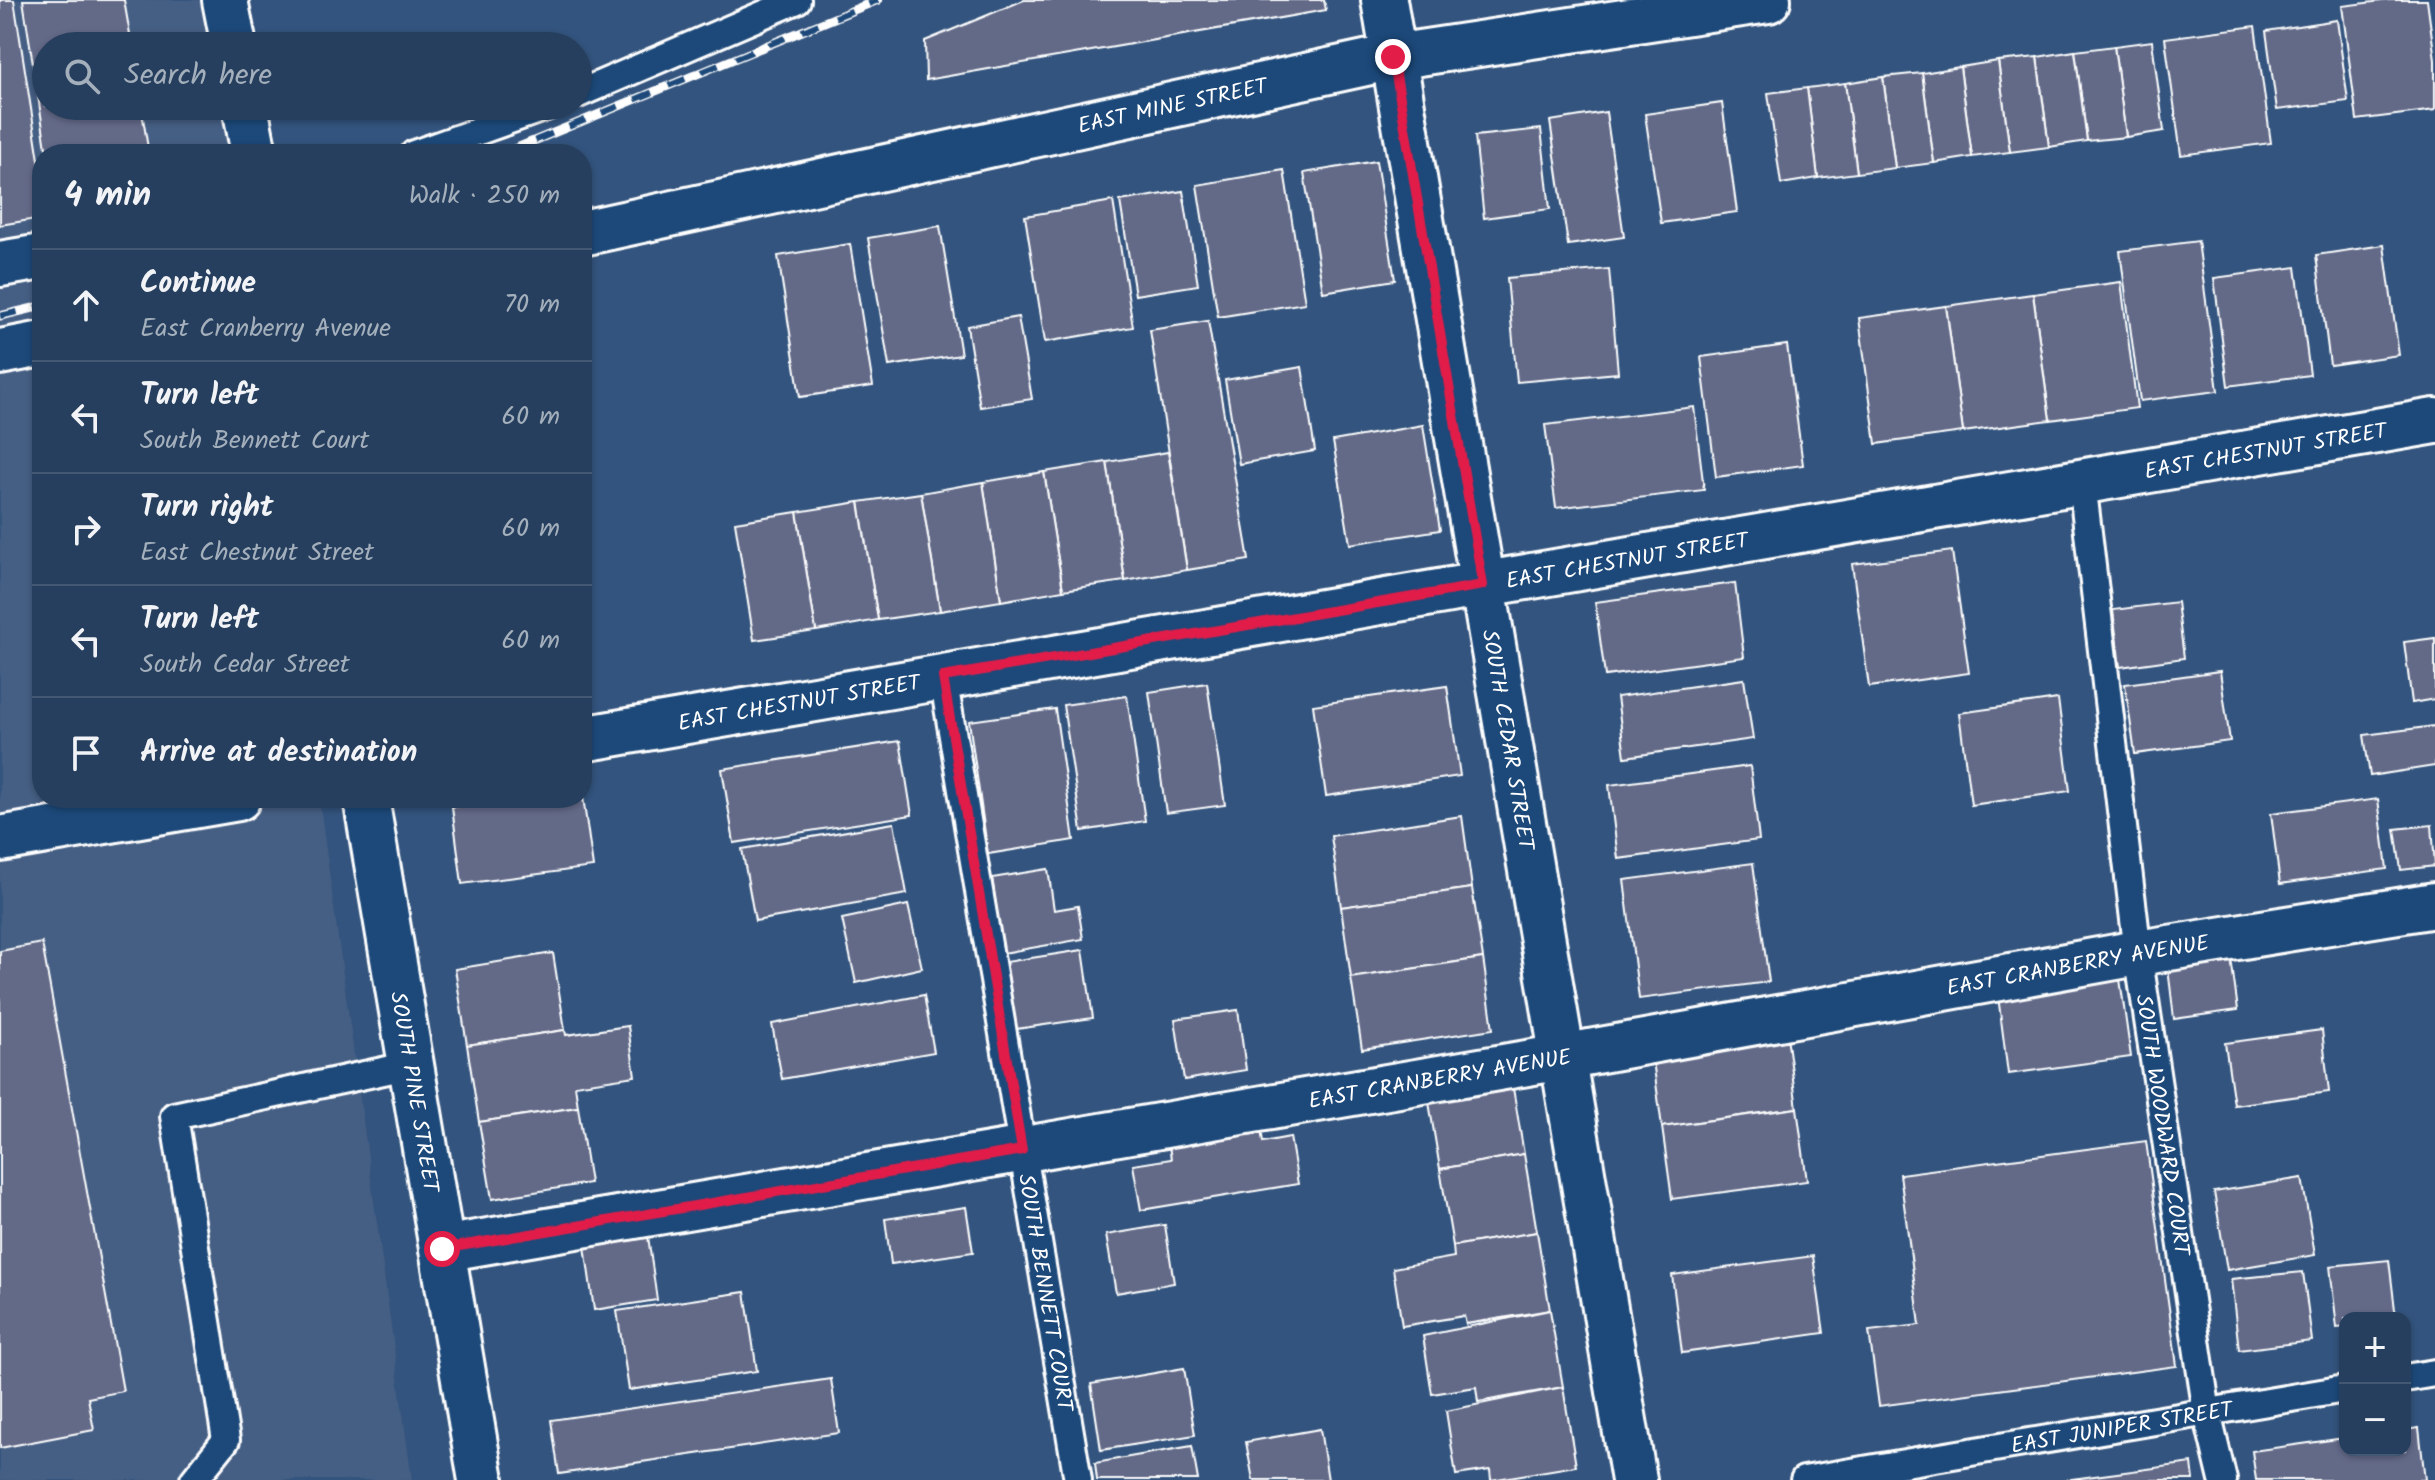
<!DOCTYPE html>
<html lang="en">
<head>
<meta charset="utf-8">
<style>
	body { margin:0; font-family:Kalam,sans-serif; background:#2e4664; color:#f1f3f6 }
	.controls { position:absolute; right:24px; bottom:24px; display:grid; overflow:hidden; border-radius:16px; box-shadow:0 2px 6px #0004 }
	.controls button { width:72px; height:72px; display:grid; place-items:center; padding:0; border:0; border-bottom:2px solid #425873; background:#263f5e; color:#f1f3f6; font:40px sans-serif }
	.stop { position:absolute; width:24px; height:24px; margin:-18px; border:6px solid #e11d48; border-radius:50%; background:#fff }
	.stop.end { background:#e11d48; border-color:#fff; box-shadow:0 2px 8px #0008 }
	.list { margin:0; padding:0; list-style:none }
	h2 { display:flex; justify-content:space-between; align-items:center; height:104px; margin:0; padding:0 32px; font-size:34px }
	h2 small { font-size:26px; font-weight:400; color:#a4afbc }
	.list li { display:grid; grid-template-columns:52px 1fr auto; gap:24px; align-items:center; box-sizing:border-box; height:112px; padding:0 32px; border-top:2px solid #425873 }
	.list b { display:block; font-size:30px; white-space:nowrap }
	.list p { margin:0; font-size:26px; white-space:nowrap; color:#a4afbc }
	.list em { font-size:26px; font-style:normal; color:#a4afbc }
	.icon { flex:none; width:44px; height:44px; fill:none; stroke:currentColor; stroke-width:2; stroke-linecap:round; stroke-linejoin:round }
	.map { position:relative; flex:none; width:2435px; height:1480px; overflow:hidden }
	.search { position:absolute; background:#263f5e; box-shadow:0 2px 6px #0004; left:32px; top:32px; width:560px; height:88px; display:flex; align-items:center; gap:20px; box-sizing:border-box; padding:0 28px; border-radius:44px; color:#a4afbc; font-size:30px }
	.panel { position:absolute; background:#263f5e; box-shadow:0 2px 6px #0004; left:32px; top:144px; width:560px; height:664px; border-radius:32px }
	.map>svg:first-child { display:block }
	.built { fill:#455e84 }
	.building { fill:#636b88; stroke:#fff; stroke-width:2 }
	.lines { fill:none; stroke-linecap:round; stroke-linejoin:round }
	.service-casing { stroke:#fff; stroke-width:32 }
	.minor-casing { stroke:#fff; stroke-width:50 }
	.service { stroke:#1f4a7a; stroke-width:26 }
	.minor { stroke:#1f4a7a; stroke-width:44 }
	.rail-casing { stroke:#fff; stroke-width:9 }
	.rail { stroke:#1f4a7a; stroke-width:6; stroke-dasharray:18; stroke-linecap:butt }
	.route { stroke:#e11d48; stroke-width:10 }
	.labels { text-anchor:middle; stroke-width:7; stroke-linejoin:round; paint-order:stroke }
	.street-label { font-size:22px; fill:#fff; stroke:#1f4a7a }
</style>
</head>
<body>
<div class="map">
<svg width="2435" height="1480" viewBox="0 0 2435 1480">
	<rect width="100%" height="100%" fill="#33547e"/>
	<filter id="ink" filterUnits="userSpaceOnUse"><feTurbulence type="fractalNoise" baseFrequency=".0125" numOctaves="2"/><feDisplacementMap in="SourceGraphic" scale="16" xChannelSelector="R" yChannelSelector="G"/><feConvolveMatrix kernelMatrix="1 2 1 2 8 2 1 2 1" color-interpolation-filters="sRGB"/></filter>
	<g filter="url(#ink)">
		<path class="built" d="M0,0H210L216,46H46V106H224L231,154H42V798H319L412,1480H0Z"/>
		<g class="building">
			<path d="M0,0H14L42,179V218L0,225Z"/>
			<path d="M23,0H124L132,46H46V106H141L149,154H47Z"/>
			<path d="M1024,0H1324L1326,10L926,80L925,41Z"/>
			<path d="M2389,0H2427L2435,60V110L2357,120L2342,6Z"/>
			<path d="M2337,20L2348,101L2277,110L2266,31Z"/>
			<path d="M2255,26L2271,143L2181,155L2165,38Z"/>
			<path d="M2152,41L2164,131L2126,137L2114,46Z"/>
			<path d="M2114,46L2126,137L2087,141L2075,51Z"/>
			<path d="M2075,51L2087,141L2049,147L2037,57Z"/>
			<path d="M2037,57L2049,147L2010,152L1998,61Z"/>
			<path d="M1998,61L2010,152L1972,157L1960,67Z"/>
			<path d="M1960,67L1972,157L1934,163L1922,73Z"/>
			<path d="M1922,73L1934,163L1895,168L1883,77Z"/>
			<path d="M1883,77L1895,168L1857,173L1845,83Z"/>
			<path d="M1845,83L1857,173L1818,178L1807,88Z"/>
			<path d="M1807,88L1818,178L1781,184L1768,93Z"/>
			<path d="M1722,103L1737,212L1661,223L1645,114Z"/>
			<path d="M1606,112L1624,237L1568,245L1550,121Z"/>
			<path d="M1541,129L1550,209L1484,218L1475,136Z"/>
			<path d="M1376,161L1395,280L1323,292L1304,173Z"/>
			<path d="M1284,170L1305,303L1218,317L1197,185Z"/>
			<path d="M1183,191L1198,285L1135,295L1120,201Z"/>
			<path d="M1113,201L1133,327L1045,342L1025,216Z"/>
			<path d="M940,226L961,355L889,366L868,238Z"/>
			<path d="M2198,241L2218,391L2140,401L2120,251Z"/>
			<path d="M850,244L873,386L800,397L778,256Z"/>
			<path d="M2384,245L2399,355L2330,365L2316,255Z"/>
			<path d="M2296,267L2310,375L2228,386L2214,278Z"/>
			<path d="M1609,269L1618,373L1517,382L1507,278Z"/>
			<path d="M2121,282L2137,408L2050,420L2033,294Z"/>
			<path d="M2033,294L2050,420L1963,432L1946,306Z"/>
			<path d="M1946,306L1963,432L1876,444L1859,318Z"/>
			<path d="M1018,317L1032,399L980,407L967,326Z"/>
			<path d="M1208,321L1249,560L1187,570L1150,330Z"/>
			<path d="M1787,345L1803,465L1716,477L1701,357Z"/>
			<path d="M1302,367L1315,451L1239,464L1225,380Z"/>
			<path d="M1694,407L1704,490L1556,508L1545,425Z"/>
			<path d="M1423,425L1440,530L1350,544L1333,441Z"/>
			<path d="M1168,452L1187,570L1125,581L1107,462Z"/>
			<path d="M1107,462L1125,581L1063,590L1044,472Z"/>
			<path d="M1044,472L1063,590L1001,601L983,482Z"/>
			<path d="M983,482L1001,601L940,611L921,493Z"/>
			<path d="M921,493L940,611L878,620L859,502Z"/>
			<path d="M859,502L878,620L816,631L797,512Z"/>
			<path d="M797,512L816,631L754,640L735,522Z"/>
			<path d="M1952,551L1969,673L1869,687L1852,564Z"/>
			<path d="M1735,583L1744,657L1605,676L1595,602Z"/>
			<path d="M2177,602L2184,658L2120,667L2113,610Z"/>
			<path d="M2435,638V699L2412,703L2404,642Z"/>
			<path d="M2220,671L2230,741L2135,754L2125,684Z"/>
			<path d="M1744,679L1753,739L1625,757L1617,697Z"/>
			<path d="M1207,683L1225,805L1166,813L1149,692Z"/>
			<path d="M1447,686L1460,776L1326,796L1313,705Z"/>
			<path d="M1127,696L1145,821L1082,831L1063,705Z"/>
			<path d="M2058,699L2070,791L1971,805L1959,713Z"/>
			<path d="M1055,709L1074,840L988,854L969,721Z"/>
			<path d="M2435,726V766L2370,776L2364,735Z"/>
			<path d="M900,741L912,815L734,843L722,769Z"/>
			<path d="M1750,766L1759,840L1618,859L1609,785Z"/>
			<path d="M582,790L593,867L462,884L452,807L524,798H582Z"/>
			<path d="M2378,799L2387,869L2280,884L2271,813Z"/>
			<path d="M1462,816L1472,888L1341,907L1331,836Z"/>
			<path d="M894,823L907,894L755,921L742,849Z"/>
			<path d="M2432,825L2435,866L2401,870L2395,829Z"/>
			<path d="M1753,863L1769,982L1639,999L1624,880Z"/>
			<path d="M1048,869L1054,910L1078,906L1083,939L1003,953L992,878Z"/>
			<path d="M1472,888L1483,958L1351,978L1341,907Z"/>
			<path d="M908,905L922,968L856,983L842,919Z"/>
			<path d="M42,943L123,1391L88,1398L94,1430L0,1448V951Z"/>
			<path d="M1083,950L1093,1018L1016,1029L1006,962Z"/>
			<path d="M553,953L565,1030L467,1045L455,969Z"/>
			<path d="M1483,958L1493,1029L1362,1049L1351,978Z"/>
			<path d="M2231,958L2238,1010L2174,1019L2168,967Z"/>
			<path d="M2120,979L2131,1057L2008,1074L1998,996Z"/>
			<path d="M924,995L934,1052L782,1079L772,1024Z"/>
			<path d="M1238,1010L1246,1070L1184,1080L1175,1019Z"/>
			<path d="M628,1026L635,1076L575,1085L578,1107L479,1122L467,1045L565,1030L566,1035Z"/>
			<path d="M2322,1030L2329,1092L2234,1105L2225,1043Z"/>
			<path d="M1787,1036L1797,1108L1662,1127L1652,1053Z"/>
			<path d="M1511,1076L1524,1154L1440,1169L1427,1090Z"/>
			<path d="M578,1107L590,1183L492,1199L479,1122Z"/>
			<path d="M1797,1108L1807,1181L1672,1199L1662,1127Z"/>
			<path d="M1259,1117L1263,1142L1290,1137L1298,1184L1141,1210L1133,1165L1171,1159L1167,1133Z"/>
			<path d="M2146,1141L2177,1366L1879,1406L1869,1331L1920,1325L1900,1174Z"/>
			<path d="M1524,1154L1537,1232L1453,1246L1440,1169Z"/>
			<path d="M2302,1178L2315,1255L2227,1270L2214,1192Z"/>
			<path d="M966,1207L973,1252L891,1264L885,1219Z"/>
			<path d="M1165,1225L1174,1283L1116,1293L1106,1235Z"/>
			<path d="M647,1229L657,1300L594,1310L584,1239Z"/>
			<path d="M1537,1232L1550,1310L1466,1324L1464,1316L1402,1326L1393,1268L1454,1257L1453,1246Z"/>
			<path d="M1813,1256L1824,1333L1682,1353L1672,1275Z"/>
			<path d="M2389,1260L2396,1318H2345V1327L2337,1328L2330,1266Z"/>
			<path d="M2303,1272L2312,1341L2239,1350L2231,1279Z"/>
			<path d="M745,1292L757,1371L629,1390L617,1311Z"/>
			<path d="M1550,1310L1563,1387L1478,1402L1476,1387L1432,1394L1423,1336Z"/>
			<path d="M1184,1368L1195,1435L1101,1450L1091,1384Z"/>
			<path d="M831,1379L839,1433L559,1474L551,1420Z"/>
			<path d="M1563,1387L1576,1466L1491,1480L1490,1470L1456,1475L1446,1411Z"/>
			<path d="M2419,1428L2425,1480H2256L2252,1451L2345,1438V1450H2405V1430Z"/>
			<path d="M1320,1429L1328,1480H1253L1246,1442Z"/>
			<path d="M1192,1446L1198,1480H1097L1095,1463Z"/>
			<path d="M2192,1463L2194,1480H2064Z"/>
		</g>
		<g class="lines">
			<defs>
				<g id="service">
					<path d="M578,94L797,0"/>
					<path d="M414,154L549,106"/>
					<path id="s1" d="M2082,482L2138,953L2207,1413L2223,1480"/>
					<path id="s2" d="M943,677L1078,1480"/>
					<path d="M2405,1378L2435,1373"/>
					<path d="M194,1480L226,1440L174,1116L411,1065"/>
					<path id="s3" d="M1804,1480L2345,1389"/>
				</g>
				<g id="minor">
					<path d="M225,0L234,46"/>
					<path id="s4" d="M1384,0L1634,1480"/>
					<path d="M245,106L254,154"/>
					<path id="s5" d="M582,233L1393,57L1768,0"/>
					<path d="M0,264L42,257"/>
					<path d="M0,352L42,344"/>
					<path id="s6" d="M582,739L2435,421"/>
					<path id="s7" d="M366,798L481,1480"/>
					<path d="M0,839L238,798"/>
					<path id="s8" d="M442,1249L1562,1057L2138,953L2435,905"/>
				</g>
			</defs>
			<use href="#service" class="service-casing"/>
			<use href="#minor" class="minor-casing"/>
			<use href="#service" class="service"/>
			<use href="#minor" class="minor"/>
			<defs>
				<g id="rail">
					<path d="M502,154L878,0"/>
					<path d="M0,316L42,306"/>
				</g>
			</defs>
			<use href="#rail" class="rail-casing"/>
			<use href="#rail" class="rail"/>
		</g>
	</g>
	<g class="lines" filter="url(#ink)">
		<path class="route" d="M442,1249L1022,1150L943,677L1483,585L1393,57"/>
	</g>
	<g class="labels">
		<g class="street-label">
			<text dy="8" stroke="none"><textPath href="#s5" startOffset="604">EAST MINE STREET</textPath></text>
			<text dy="8" stroke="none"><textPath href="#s6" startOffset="1708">EAST CHESTNUT STREET</textPath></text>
			<text dy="8" stroke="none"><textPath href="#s6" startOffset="1060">EAST CHESTNUT STREET</textPath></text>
			<text dy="8" stroke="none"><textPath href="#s6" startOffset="220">EAST CHESTNUT STREET</textPath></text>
			<text dy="8" stroke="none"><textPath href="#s4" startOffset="750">SOUTH CEDAR STREET</textPath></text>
			<text dy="8" stroke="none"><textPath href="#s8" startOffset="1660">EAST CRANBERRY AVENUE</textPath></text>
			<text dy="8" stroke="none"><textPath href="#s8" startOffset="1012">EAST CRANBERRY AVENUE</textPath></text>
			<text dy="8" stroke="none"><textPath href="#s7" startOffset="298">SOUTH PINE STREET</textPath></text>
			<text dy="8" stroke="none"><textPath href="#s1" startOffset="648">SOUTH WOODWARD COURT</textPath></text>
			<text dy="8" stroke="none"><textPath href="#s2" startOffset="624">SOUTH BENNETT COURT</textPath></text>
			<text dy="8" stroke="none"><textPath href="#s3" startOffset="322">EAST JUNIPER STREET</textPath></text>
		</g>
	</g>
</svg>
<div class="controls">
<button>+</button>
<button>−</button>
</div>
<div class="stop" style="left:442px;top:1249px"></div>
<div class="stop end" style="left:1393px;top:57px"></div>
<div class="search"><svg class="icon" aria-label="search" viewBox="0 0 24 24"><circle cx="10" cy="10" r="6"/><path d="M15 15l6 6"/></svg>Search here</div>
<section class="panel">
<h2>4 min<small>Walk · 250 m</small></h2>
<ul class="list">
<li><svg class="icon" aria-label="ahead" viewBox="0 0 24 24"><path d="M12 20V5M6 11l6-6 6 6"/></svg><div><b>Continue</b><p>East Cranberry Avenue</p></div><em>70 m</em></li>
<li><svg class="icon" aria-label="left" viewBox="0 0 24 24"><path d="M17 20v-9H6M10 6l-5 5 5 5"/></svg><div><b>Turn left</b><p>South Bennett Court</p></div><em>60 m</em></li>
<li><svg class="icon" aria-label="right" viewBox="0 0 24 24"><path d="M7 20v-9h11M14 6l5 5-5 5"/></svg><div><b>Turn right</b><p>East Chestnut Street</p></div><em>60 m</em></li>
<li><svg class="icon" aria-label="left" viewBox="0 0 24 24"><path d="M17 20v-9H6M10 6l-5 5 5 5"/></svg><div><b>Turn left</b><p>South Cedar Street</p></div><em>60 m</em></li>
<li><svg class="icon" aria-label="arrive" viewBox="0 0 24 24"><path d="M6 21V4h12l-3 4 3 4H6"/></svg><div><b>Arrive at destination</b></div></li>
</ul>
</section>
</div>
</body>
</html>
